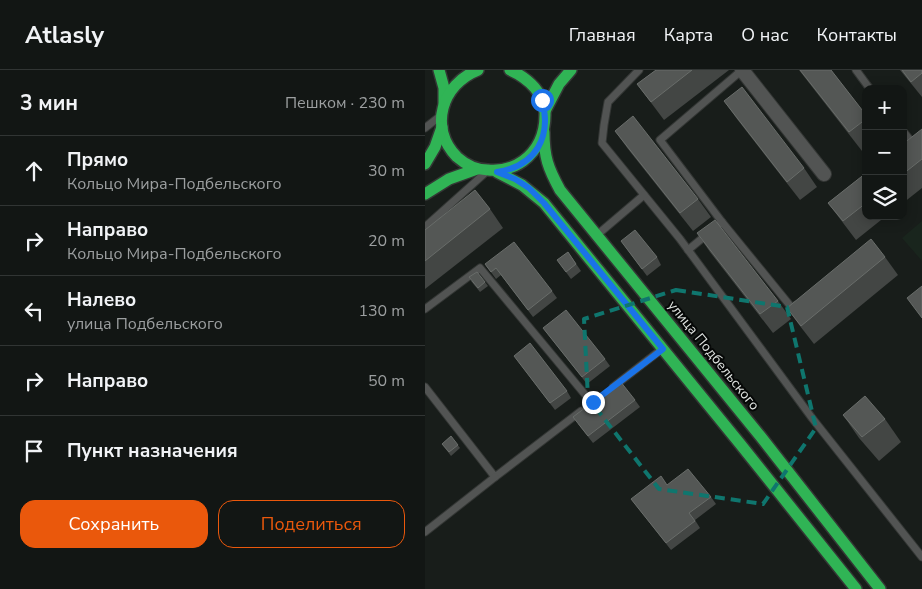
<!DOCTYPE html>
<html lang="ru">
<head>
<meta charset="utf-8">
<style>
	body { margin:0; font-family:"Nunito Sans",sans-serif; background:#1b1f1d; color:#f1f3f6 }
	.controls { position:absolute; right:15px; top:15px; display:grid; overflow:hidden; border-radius:10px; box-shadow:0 2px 12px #0003 }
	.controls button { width:45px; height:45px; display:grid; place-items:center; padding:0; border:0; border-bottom:1px solid #313534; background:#121614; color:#f1f3f6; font:25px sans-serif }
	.stop { position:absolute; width:15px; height:15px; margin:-11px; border:4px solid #1a73e8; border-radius:50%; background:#fff }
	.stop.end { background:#1a73e8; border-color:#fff; box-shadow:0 1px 5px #0008 }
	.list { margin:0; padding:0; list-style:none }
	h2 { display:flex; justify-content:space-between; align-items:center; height:65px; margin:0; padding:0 20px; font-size:21px }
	h2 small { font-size:16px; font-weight:400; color:#9c9fa0 }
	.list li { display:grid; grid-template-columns:32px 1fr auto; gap:15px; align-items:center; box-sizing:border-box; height:70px; padding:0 20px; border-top:1px solid #313534 }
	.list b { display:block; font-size:19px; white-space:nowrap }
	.list p { margin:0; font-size:16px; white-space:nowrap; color:#9c9fa0 }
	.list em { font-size:16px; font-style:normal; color:#9c9fa0 }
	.actions { display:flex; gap:10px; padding:15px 20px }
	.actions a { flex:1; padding:11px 0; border:1px solid #ea580c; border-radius:15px; text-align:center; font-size:18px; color:#ea580c }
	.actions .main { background:#ea580c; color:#fff }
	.icon { flex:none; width:28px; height:28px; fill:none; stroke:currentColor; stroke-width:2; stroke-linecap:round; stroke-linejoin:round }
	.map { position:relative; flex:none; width:497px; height:519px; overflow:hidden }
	header { display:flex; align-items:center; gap:30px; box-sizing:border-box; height:70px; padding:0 25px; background:#121614; border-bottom:1px solid #313534 }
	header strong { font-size:24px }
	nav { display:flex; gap:28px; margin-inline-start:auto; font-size:18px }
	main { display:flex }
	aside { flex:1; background:#121614 }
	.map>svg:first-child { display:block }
	.built { fill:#19251d }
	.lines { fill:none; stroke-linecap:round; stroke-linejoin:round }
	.lane-casing { stroke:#343735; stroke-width:9 }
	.street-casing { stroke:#343735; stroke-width:16 }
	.fast-casing { stroke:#343735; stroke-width:14 }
	.lane { stroke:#525453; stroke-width:7 }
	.street { stroke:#525453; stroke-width:14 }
	.fast { stroke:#30b455; stroke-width:11 }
	.wall { fill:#434644 }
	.building { fill:#545755; stroke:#696d6a }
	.route { stroke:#1a73e8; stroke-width:6 }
	.marked { fill:none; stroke:#0f766e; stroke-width:4; stroke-dasharray:10 6; stroke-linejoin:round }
	.labels { text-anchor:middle; stroke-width:4; stroke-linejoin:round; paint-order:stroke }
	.street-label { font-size:14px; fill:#dfe3e0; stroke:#050706 }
</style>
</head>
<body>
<header>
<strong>Atlasly</strong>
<nav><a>Главная</a><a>Карта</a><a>О нас</a><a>Контакты</a></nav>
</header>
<main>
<aside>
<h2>3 мин<small>Пешком · 230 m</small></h2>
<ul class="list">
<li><svg class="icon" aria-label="ahead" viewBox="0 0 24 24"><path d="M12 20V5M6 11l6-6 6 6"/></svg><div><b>Прямо</b><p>Кольцо Мира-Подбельского</p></div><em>30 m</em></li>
<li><svg class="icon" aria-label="right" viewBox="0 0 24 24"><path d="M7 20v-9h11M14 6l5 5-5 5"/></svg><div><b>Направо</b><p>Кольцо Мира-Подбельского</p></div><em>20 m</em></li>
<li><svg class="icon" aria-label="left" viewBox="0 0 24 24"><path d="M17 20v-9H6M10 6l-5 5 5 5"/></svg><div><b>Налево</b><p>улица Подбельского</p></div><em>130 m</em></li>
<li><svg class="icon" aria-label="right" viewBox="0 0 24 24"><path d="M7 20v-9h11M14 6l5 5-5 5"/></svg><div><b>Направо</b></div><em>50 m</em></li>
<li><svg class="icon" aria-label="arrive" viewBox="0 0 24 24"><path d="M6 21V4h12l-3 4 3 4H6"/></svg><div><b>Пункт назначения</b></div></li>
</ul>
<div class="actions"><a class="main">Сохранить</a><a>Поделиться</a></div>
</aside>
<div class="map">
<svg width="497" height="519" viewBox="0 0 497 519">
	<rect width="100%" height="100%" fill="#181d1a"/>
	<path class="built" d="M497,151V191L477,168Z"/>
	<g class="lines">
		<defs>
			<g id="lane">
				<path d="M214,0L183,32L179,55L177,73L255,169L387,348L497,487"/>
				<path d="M431,0L445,19"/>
				<path d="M0,58L14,47"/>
				<path d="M478,61L489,75"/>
				<path d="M297,152L235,70L317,0"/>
				<path d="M0,157L59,104"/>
				<path d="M172,165L219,125"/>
				<path d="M263,180L297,152L367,238L371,235"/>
				<path d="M0,239L55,198L167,333"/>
				<path d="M0,317L70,407L156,341"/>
				<path d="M188,317L237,279"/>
				<path d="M0,462L70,407"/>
			</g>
			<path id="street" d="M317,0L399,104"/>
			<g id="fast">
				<path d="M14,0L19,18V34"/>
				<path d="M53,0C17,14 3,58 32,87C41,95 51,100 63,100C76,101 87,99 98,91C113,80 120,63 120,45C121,24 103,8 85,0"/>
				<path d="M120,41L134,14L146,0"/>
				<path d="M119,62C119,87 123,98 135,120L336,367L455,519"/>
				<path d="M0,94L10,77L17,57"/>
				<path d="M72,102L97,115L119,133L316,375L431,519"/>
				<path d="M0,124L24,109L52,99"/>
			</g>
		</defs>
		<use href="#lane" class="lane-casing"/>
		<use href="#street" class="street-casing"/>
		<use href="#fast" class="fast-casing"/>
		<use href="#lane" class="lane"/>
		<use href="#street" class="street"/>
		<use href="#fast" class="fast"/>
	</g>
	<g class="wall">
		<path d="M231,0H304L239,50L212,14Z"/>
		<path d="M374,0H406L441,45V78L437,81Z"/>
		<path d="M475,0H497V27Z"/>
		<path d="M299,31L379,98L392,117L375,130L312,49Z"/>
		<path d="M497,59V118L478,133V74Z"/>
		<path d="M190,61L273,129L286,147L268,161L203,79Z"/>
		<path d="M441,103V146H461L431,170L403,133Z"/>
		<path d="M65,139L78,158L0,219V160Z"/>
		<path d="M272,163L353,231L366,249L348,263L285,182Z"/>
		<path d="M196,171L232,187L236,195L222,206Z"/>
		<path d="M143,182L156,201L146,209L132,190Z"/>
		<path d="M460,187L473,205L389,274L375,256L362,238Z"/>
		<path d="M60,194L127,221L132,228L108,247L76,205L71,209Z"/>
		<path d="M46,211L60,212L63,216L55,222Z"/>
		<path d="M118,258L180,289L185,296L162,314Z"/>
		<path d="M89,286L142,321L146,328L130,340Z"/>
		<path d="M210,330L215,337L168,373L153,354Z"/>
		<path d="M418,345L460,349L476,372L454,391L434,368Z"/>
		<path d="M26,366L35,378L26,386L17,374Z"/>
		<path d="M242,415L286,427L291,434L270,450L275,458L246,480L206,429Z"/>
	</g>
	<g class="building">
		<path d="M231,0H267L226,32L212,14Z"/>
		<path d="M375,0H406L441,45V49L424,62Z"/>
		<path d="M477,0H497V3L486,12Z"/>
		<path d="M317,17L379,98L362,112L299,31Z"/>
		<path d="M208,46L273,129L255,143L190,61Z"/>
		<path d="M497,59V89L478,104V74Z"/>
		<path d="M441,103V133L418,151L403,133Z"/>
		<path d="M50,120L65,139L0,191V160Z"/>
		<path d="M290,150L353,231L335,244L272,163Z"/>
		<path d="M210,160L232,187L217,199L196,171Z"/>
		<path d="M446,169L460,187L376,256L362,238Z"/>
		<path d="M89,172L127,221L103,240L71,198L66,202L60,194Z"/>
		<path d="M143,182L151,194L141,202L132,190Z"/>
		<path d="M52,202L60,212L53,218L44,207Z"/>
		<path d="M497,216V248L482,228Z"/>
		<path d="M141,240L180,289L157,307L118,258Z"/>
		<path d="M105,273L142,321L125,333L89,286Z"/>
		<path d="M195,311L210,330L163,366L148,347Z"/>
		<path d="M440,326L460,349L437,367L418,345Z"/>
		<path d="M26,366L33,375L24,382L17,374Z"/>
		<path d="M263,399L286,427L264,443L270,451L241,473L206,429L236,406L242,415Z"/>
	</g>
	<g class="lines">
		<path class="route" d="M117,30C127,67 111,96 72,102L90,109L104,118L119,133L238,279L168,332"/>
	</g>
	<path class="marked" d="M251,220L362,237L391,358L338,434L234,419L163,328L159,249Z"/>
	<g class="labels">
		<g class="street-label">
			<text transform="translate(289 285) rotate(51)" y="5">улица Подбельского</text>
		</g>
	</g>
</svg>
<div class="controls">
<button>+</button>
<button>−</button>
<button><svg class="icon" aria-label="layers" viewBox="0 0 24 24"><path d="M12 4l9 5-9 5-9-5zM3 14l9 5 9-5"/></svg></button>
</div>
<div class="stop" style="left:117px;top:30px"></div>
<div class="stop end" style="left:168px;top:332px"></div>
</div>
</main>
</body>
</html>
